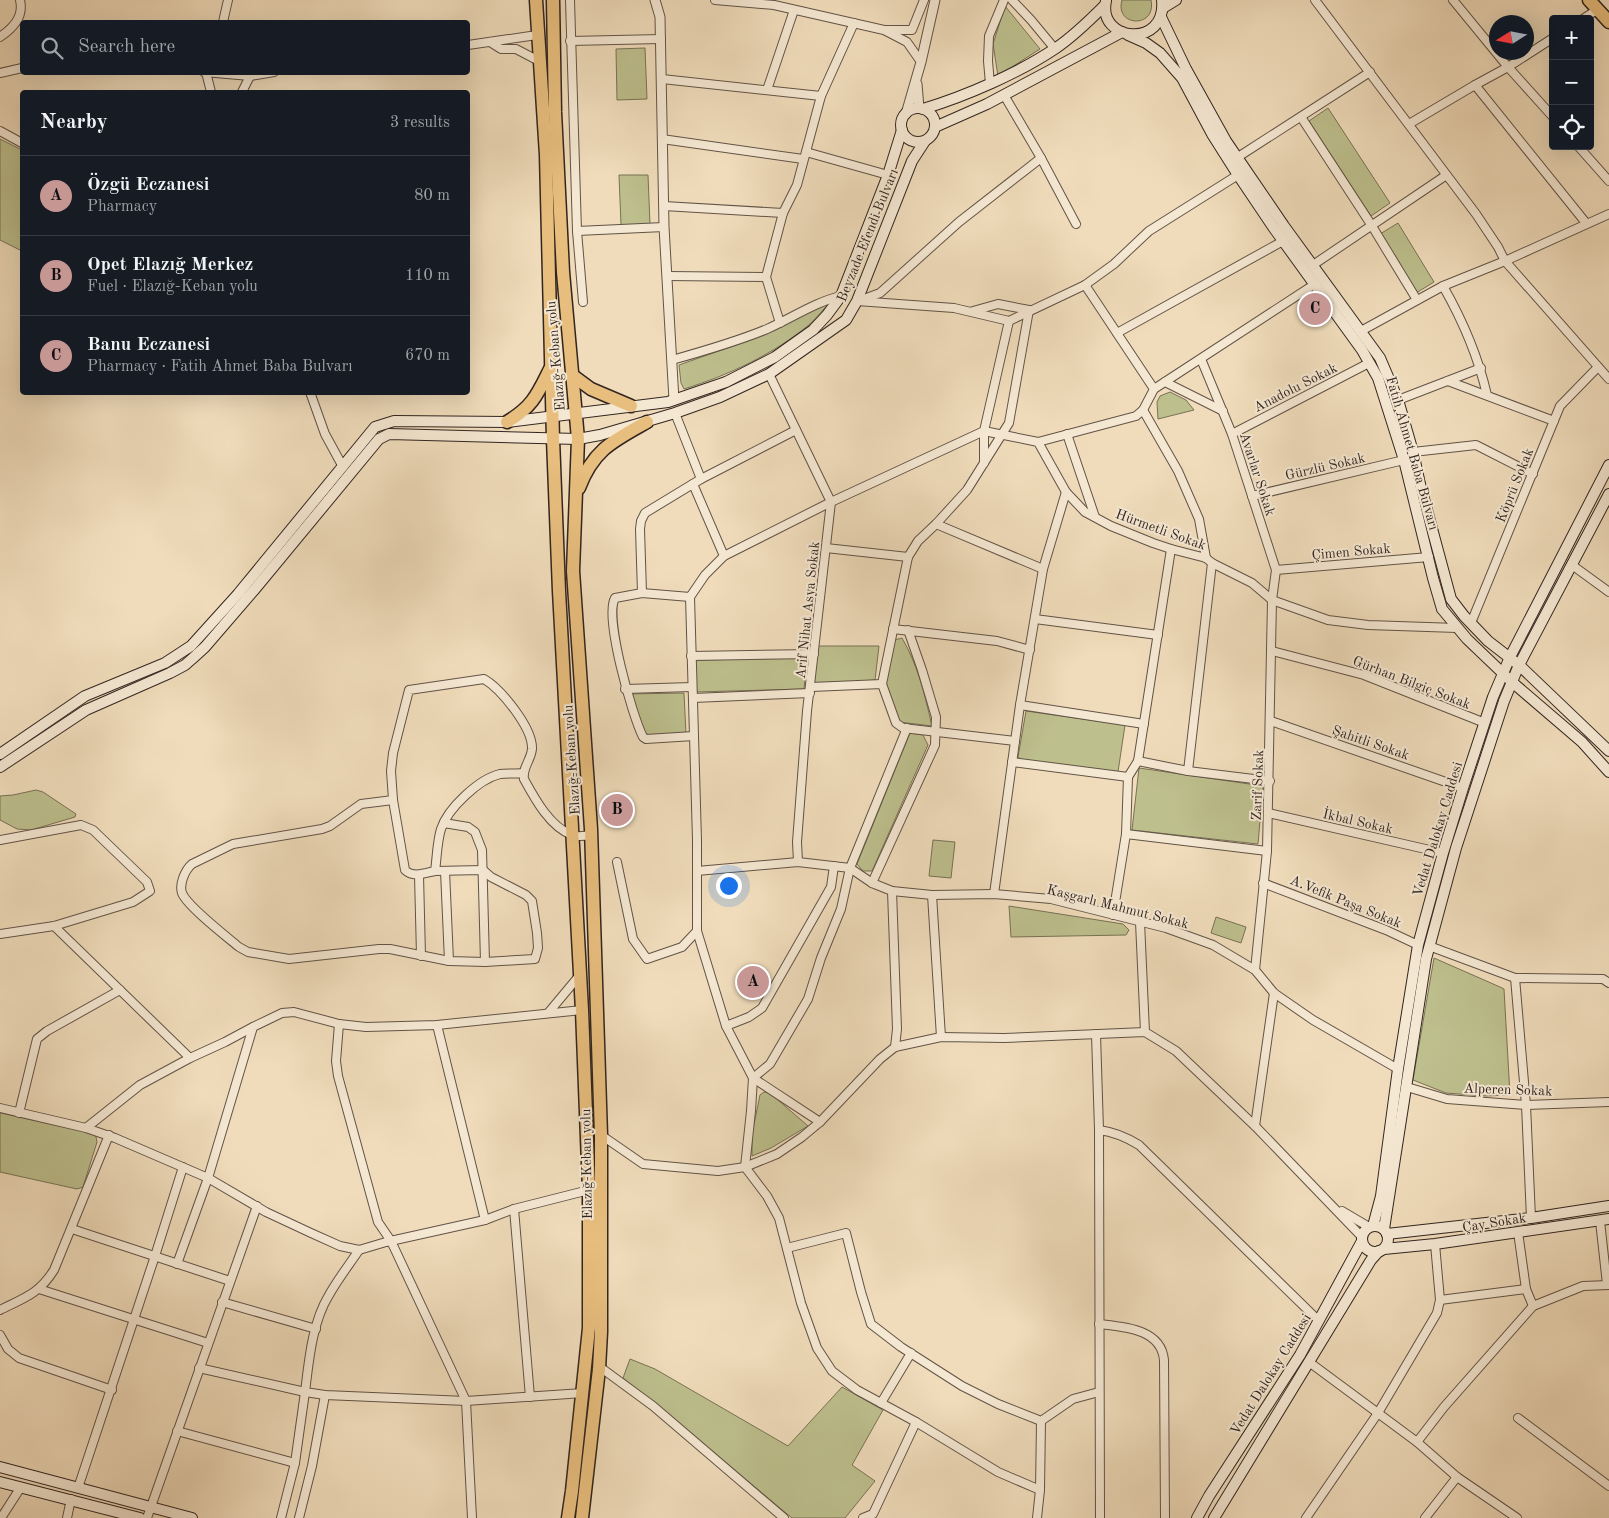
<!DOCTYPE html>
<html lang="en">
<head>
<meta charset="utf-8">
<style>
	body { margin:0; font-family:"Old Standard TT",serif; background:#20242c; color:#f1f3f6 }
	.controls { position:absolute; right:15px; top:15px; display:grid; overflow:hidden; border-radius:5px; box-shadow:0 5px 20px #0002 }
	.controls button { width:45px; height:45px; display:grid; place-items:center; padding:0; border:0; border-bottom:1px solid #363941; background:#171b24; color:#f1f3f6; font:25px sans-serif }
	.compass { position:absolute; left:1489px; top:15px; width:45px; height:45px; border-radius:50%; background:#171b24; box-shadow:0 5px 20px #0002; rotate:259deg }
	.you { position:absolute; left:728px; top:885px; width:18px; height:18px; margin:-12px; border:4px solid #fff; border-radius:50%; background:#1a73e8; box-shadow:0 0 0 8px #1a73e833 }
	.badge { display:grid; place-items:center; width:32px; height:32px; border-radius:50%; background:#c59692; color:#111; font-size:16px; font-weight:700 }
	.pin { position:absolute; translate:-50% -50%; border:2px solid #fff; box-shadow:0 1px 5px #0006 }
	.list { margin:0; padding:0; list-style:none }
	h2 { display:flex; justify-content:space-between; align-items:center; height:65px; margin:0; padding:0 20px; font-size:21px }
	h2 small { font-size:16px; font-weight:400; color:#9ea1a6 }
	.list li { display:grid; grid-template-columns:32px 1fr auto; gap:15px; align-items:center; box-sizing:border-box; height:80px; padding:0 20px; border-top:1px solid #363941 }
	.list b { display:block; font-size:19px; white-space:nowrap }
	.list p { margin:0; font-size:16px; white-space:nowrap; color:#9ea1a6 }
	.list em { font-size:16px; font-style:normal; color:#9ea1a6 }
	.icon { flex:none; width:28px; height:28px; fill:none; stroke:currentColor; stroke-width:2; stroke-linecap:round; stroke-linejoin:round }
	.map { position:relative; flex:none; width:1609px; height:1518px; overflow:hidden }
	.search { position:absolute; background:#171b24; box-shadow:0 5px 20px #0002; left:20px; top:20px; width:450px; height:55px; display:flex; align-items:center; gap:12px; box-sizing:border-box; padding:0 18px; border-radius:5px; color:#9ea1a6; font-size:19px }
	.panel { position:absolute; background:#171b24; box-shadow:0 5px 20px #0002; left:20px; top:90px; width:450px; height:305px; border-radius:5px }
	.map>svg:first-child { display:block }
	.green { fill:#bdbf8d; stroke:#787256 }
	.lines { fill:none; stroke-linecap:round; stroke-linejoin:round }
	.minor-casing { stroke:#625347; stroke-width:10 }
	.tertiary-casing { stroke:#625347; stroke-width:11 }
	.secondary-casing { stroke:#322520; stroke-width:12 }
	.trunk-casing { stroke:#322520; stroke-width:15 }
	.minor { stroke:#f5e8d3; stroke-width:8 }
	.tertiary { stroke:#f5e8d3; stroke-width:9 }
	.secondary { stroke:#f5e8d3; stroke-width:10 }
	.trunk { stroke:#e8be7e; stroke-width:12 }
	.labels { text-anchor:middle; stroke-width:4; stroke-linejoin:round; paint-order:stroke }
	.street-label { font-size:14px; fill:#322520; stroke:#f5e8d3 }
</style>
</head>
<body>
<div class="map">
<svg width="1609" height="1518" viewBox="0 0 1609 1518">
	<rect width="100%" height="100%" fill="#f0dcbb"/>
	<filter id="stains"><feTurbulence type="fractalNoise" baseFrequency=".004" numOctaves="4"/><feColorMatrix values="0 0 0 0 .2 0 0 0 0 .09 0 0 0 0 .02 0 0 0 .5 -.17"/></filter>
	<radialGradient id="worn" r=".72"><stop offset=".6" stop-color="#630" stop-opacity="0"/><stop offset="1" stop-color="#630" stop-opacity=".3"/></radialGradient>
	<g class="green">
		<path d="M1122,0H1151C1157,29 1114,27 1122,0Z"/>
		<path d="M1005,6L1040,49L998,76L993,44Z"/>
		<path d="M645,48L647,99L617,100L616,49Z"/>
		<path d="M1328,108L1390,203L1371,216L1309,121Z"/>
		<path d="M0,139L22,150V251L0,240Z"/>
		<path d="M619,175H648L650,224L621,225Z"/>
		<path d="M1398,223L1434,282L1416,293L1380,234Z"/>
		<path d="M831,301C824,309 817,317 810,324C774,354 729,375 684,389L681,383L679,365L767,334Z"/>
		<path d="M1170,392L1186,400L1194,410L1158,419L1157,402L1160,396Z"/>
		<path d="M902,638C918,665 925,696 932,726L899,722L885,681L894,640Z"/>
		<path d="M818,646H879L875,680L820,684L815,682L813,678Z"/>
		<path d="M807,658L804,689L695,692V660Z"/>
		<path d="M684,693L686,734L645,736L629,694Z"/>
		<path d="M1026,711L1125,725L1118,772L1022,760L1018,757Z"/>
		<path d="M910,733L923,735L928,745L872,871H863L857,864Z"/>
		<path d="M1139,768L1263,786L1258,844L1132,830Z"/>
		<path d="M36,790L43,792L76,814L75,817L31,830L17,829L0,820V796L13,795Z"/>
		<path d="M933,840L955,842L951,878L929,876Z"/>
		<path d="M1009,906L1123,924L1129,930L1126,935L1011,937Z"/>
		<path d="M1216,917L1246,927L1241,943L1211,933Z"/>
		<path d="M1434,958L1500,987L1504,989L1510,1095L1486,1096L1446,1093L1413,1080Z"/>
		<path d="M764,1092L770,1093L808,1126L771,1148L752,1156V1134L760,1095Z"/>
		<path d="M0,1112L91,1132L96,1137L97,1142L83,1187L77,1189L0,1172Z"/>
		<path d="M630,1359L655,1369L788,1446L842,1387L883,1410L852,1465L875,1481L845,1518H792L623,1378Z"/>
	</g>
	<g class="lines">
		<defs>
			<g id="minor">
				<path d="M570,0L577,231L583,302"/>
				<path d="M715,0L774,5L884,30L907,42L921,62"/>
				<path d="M1012,0L1031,20L1055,49"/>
				<path d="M1315,0L1476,214L1498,247L1505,261L1609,379"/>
				<path d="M1453,0L1508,67L1553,38"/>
				<path d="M1583,19L1598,9"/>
				<path d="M223,22L228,0"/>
				<path d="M886,30H912L924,0"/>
				<path d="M0,37C13,28 24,17 20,0"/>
				<path d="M570,41L661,39"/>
				<path d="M490,42L501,49H516L539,61"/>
				<path d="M468,45L537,35"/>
				<path d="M204,72L250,76L274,72"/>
				<path d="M206,72L211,92"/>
				<path d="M0,73L22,68"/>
				<path d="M662,79L821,96"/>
				<path d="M990,84L988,61L989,36L1004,0"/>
				<path d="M767,90L794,10"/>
				<path d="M242,92L250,76"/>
				<path d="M1004,95L1041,158L1076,224"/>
				<path d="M1301,117L1372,226L1417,300"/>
				<path d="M1553,117L1508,67L1475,85L1586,223"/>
				<path d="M1409,124L1475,85"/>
				<path d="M0,131L22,143"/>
				<path d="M662,139L803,159"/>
				<path d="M1578,146L1609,181"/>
				<path d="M806,152L888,175"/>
				<path d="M1238,157L1370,72"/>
				<path d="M664,206L783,213"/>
				<path d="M577,231L664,227"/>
				<path d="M1313,265L1445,176"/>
				<path d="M667,276L766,277"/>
				<path d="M1085,285L1154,389"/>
				<path d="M1443,286C1463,321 1478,356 1487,395"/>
				<path d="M861,300L880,293L959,222L1041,158"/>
				<path d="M857,301L954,308L1009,321L1085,285L1114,264L1149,231L1238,175"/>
				<path d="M973,311L998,304L1029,310"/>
				<path d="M780,323L766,277L783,213L797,185L821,96L854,23"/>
				<path d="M1361,331L1443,286L1505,261L1609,214"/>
				<path d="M1117,333L1283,241"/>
				<path d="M1201,359L1232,434L1276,570L1272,600L1267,851L1255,970"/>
				<path d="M672,360C704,351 736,342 767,329C792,318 815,302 841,296"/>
				<path d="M769,374L831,502L807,711L797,842L798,862"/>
				<path d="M1448,381L1554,421"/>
				<path d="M1165,382L1223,411"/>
				<path d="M310,392L325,434L343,467"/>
				<path d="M1398,400L1481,368"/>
				<path d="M1143,410L1178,471L1199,519L1206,558"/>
				<path d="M675,413L701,479"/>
				<path d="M1067,434L1095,517"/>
				<path d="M1232,434L1369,363"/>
				<path d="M1038,442L1136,416L1143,410L1154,389L1315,284"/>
				<path d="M1413,452L1476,445L1533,474"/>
				<path d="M984,463V431L1009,321"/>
				<path d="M693,484L724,556"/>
				<path d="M1252,496L1404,460"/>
				<path d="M936,524L1043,569"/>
				<path d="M826,548L908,557"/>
				<path d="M1572,565L1609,592"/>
				<path d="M1276,570L1429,557"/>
				<path d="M642,593L640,529L641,521L645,513L701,479L796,430"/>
				<path d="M1035,619L1158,635"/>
				<path d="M1471,623L1560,406L1598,367"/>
				<path d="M893,629L997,641L1030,650"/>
				<path d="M1272,651L1364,675L1485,723"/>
				<path d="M691,656L814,654"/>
				<path d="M882,684L908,557L918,541L936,524L967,490L1009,423L1029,310"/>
				<path d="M811,687L882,684L896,723L903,728L1015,741"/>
				<path d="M625,689L692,687"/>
				<path d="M693,698L810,693"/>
				<path d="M1020,705L1144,724"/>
				<path d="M1271,721L1463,788"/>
				<path d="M907,728L850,868L841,909L821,958L808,999L770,1064L753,1078L751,1111L745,1167L767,1196L779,1218L801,1303L817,1348L832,1371L857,1390L916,1422L998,1472L1040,1490"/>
				<path d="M694,736L646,739L643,737C632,715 604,617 615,598L642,593L690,597L705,575L724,556L831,502L984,431L1038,442L1066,492L1085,512L1111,526L1153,543L1171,549L1206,558L1212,563L1252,583L1272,600L1328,620L1368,625L1457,628"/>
				<path d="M1138,761L1188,771L1270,781"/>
				<path d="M1012,762L1128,777"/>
				<path d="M1188,771L1212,563"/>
				<path d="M393,800L405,870C413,878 425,873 435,871C437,857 437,842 441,829C448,808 479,779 500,774C507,773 516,774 523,773"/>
				<path d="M1268,813L1443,853"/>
				<path d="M444,823L468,827L475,832L482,850L485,962"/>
				<path d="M1126,834L1267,851"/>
				<path d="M0,840L81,825L93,830L147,882L150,891L133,902L54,926L0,934"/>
				<path d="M617,862L633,939L647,959L682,947L697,931V840L690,597"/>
				<path d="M435,871L483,870L491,877L526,895L532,901L537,933L538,948L535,959L485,962L449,961L390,949H379L289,959L248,952L239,947C227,937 187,906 182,893C179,884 185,870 192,864L233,844L322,829L330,826L361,804L393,800L391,771L393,753L409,690L484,679C501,689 533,728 532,749C531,760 522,768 524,779C535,799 550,827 572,835C577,837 585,836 591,835"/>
				<path d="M445,871L449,961"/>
				<path d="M697,871L798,862L850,868L872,883L892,891L932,895L994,894L1051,899L1166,928L1213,945L1255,970L1274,993L1313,1020L1398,1069"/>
				<path d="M419,875L421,956"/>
				<path d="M872,883L935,745L936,717L922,670L908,630"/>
				<path d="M1263,883L1386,930L1418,945"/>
				<path d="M892,891L897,1029L895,1047"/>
				<path d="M994,894L1020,705L1043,569L1066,492"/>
				<path d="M932,895L941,1037"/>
				<path d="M1113,915L1126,834L1128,777L1138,761L1171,549"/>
				<path d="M1140,922L1145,1032"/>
				<path d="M54,926L190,1058"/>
				<path d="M697,931L726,1026L753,1078L820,1122"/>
				<path d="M1429,946L1515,978L1603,979L1609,983"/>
				<path d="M1515,978L1526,1105L1531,1218"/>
				<path d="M549,1012L579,976"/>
				<path d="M339,1024L336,1061L338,1076L378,1222L391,1241L466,1401L472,1518"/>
				<path d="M437,1025L485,1220"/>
				<path d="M726,1026L749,1017L762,1008L831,887L834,866"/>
				<path d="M1096,1034L1099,1130L1100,1518"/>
				<path d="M1407,1087L1447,1099L1526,1105L1609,1102"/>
				<path d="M0,1108L86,1128L115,1138L208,1178L266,1212L311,1233L340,1246L359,1250L386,1242L485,1220L514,1209L589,1190"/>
				<path d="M19,1113L37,1039L47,1031L120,990"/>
				<path d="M1255,1126L1274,993"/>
				<path d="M86,1128L140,1085L190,1058L225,1042L253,1027"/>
				<path d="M1099,1130C1115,1132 1126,1137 1139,1145L1319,1321"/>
				<path d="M601,1135L643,1164L718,1171L745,1167L777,1154L802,1137L820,1122L880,1059L895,1047L941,1037L1004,1038L1145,1032L1176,1051L1255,1126L1362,1237"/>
				<path d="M514,1209L530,1397"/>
				<path d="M1342,1211L1369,1227"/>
				<path d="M1600,1221L1607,1284"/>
				<path d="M72,1229L230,1281"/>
				<path d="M1518,1232L1526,1289"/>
				<path d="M787,1248L846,1233L861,1292L871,1324L901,1347L962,1386L998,1404L1041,1421L1073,1399L1099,1392"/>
				<path d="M359,1250C349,1265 338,1279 329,1295C312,1323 309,1360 305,1392L325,1395L466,1401L583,1393"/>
				<path d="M177,1264L208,1178L253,1027L282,1013L294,1012L339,1024L366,1027L437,1025L582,1010"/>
				<path d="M39,1289L208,1343"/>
				<path d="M1440,1300L1526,1289L1533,1306L1583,1286L1609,1285"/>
				<path d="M222,1302L316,1329"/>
				<path d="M0,1310C24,1298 39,1294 54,1270L109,1135"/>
				<path d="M1099,1324C1125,1327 1161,1329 1164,1360L1165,1518"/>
				<path d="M0,1335L8,1349L19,1358L112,1390"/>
				<path d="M1309,1362L1417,1442L1457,1477L1517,1518"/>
				<path d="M199,1368L305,1392L295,1463L281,1518"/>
				<path d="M599,1369L604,1370L653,1406L784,1518"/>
				<path d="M881,1403L911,1353"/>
				<path d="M1518,1418L1609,1486"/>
				<path d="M177,1431L295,1463"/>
				<path d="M1417,1442L1444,1407L1533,1306"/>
				<path d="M78,1488L155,1256L183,1167"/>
				<path d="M1,1518L21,1487"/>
				<path d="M67,1518L71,1499"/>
				<path d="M147,1518L257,1206"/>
				<path d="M299,1518L312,1466L325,1395"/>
				<path d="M863,1518L873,1514L916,1422"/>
				<path d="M1037,1518L1040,1490L1041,1421"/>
				<path d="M1306,1518L1378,1413L1437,1313L1440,1300L1435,1244"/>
				<path d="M1425,1518L1457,1477"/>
			</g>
			<g id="tertiary">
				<path d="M655,0L660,17L664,227L674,400"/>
				<path d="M917,84L919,108"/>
				<path d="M906,114L921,62L935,0"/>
			</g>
			<g id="secondary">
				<path d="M1106,1C1097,42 1167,49 1162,0"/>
				<path d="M1163,8L1176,0"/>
				<path d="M1161,17L1186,69L1226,141L1284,226L1380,358L1398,400L1413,452L1420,484L1451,599L1464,616L1488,641L1519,665L1609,751"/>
				<path d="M1128,35L1146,43L1160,53L1182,78L1212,134L1238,175L1273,227L1362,350L1378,378L1404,460L1433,578L1442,609L1467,639L1512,682L1582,742L1609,772"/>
				<circle cx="918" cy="125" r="17"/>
				<path d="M923,109C966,96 1019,73 1056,48C1074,36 1090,20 1105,5"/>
				<path d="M935,127L987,104L1122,32"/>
				<path d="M0,754L85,696L165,663L191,646L238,594L375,427L394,421L507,422L668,402L726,382L775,357L813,330L827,315L841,296L888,175L902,130"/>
				<path d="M0,767L86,710L170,673L185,665L193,658L205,647L255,589L374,445L379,439L389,434L578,439L600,435L675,413L720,397L769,374L846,320L857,301L912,161L925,141"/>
				<path d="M1373,1226L1381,1196L1398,1069L1418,945L1443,853L1463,788L1493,697L1510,657L1609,465"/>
				<circle cx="1375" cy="1239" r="13"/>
				<path d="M1384,1229L1426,959L1456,848L1504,701L1519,665L1609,494"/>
				<path d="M1387,1234L1531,1218L1609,1206"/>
				<path d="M1384,1249L1435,1244L1609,1219"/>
				<path d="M0,1467L192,1518"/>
				<path d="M0,1482L140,1518"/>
				<path d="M1197,1518L1209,1496L1300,1355L1362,1241"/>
				<path d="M1214,1518L1371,1260L1379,1251"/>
			</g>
			<g id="trunk">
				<path d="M536,0L546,155L553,439L559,591L582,1010L589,1190V1328L572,1491L568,1518"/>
				<path d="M553,0L555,112L563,272L578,439L573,571L591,829L601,1135V1332L599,1369L582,1518"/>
				<path d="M1589,0L1609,22"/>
				<path d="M572,375L591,389L631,406"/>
				<path d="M507,422C533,406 537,395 550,369"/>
				<path d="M579,488C593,450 613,441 647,422"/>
			</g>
		</defs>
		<use href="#minor" class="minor-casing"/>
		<use href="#tertiary" class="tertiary-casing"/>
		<use href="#secondary" class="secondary-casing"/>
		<use href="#trunk" class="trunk-casing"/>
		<use href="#minor" class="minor"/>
		<use href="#tertiary" class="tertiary"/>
		<use href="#secondary" class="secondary"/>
		<use href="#trunk" class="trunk"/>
	</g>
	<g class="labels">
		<g class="street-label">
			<text transform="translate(867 235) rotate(-68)" y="5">Beyzade Efendi Bulvarı</text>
			<text transform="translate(555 356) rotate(-95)" y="5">Elazığ-Keban yolu</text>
			<text transform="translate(1295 387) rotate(-27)" y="5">Anadolu Sokak</text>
			<text transform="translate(1413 453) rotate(74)" y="5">Fatih Ahmet Baba Bulvarı</text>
			<text transform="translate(1325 466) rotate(-13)" y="5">Gürzlü Sokak</text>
			<text transform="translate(1258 474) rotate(72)" y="5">Avarlar Sokak</text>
			<text transform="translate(1514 485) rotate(-68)" y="5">Köprü Sokak</text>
			<text transform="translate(1161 529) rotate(20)" y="5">Hürmetli Sokak</text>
			<text transform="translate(1351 551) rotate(-5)" y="5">Çimen Sokak</text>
			<text transform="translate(807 610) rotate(-84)" y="5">Arif Nihat Asya Sokak</text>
			<text transform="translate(1412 682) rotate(21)" y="5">Gürhan Bilgiç Sokak</text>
			<text transform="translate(1371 742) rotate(19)" y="5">Şahitli Sokak</text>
			<text transform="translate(571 760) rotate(-94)" y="5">Elazığ-Keban yolu</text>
			<text transform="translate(1257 785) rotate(-88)" y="5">Zarif Sokak</text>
			<text transform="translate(1358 821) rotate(13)" y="5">İkbal Sokak</text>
			<text transform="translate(1437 829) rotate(-73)" y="5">Vedat Dalokay Caddesi</text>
			<text transform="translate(1346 901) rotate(22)" y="5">A.Vefik Paşa Sokak</text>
			<text transform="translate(1118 906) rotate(14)" y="5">Kaşgarlı Mahmut Sokak</text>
			<text transform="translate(1508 1089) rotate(2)" y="5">Alperen Sokak</text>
			<text transform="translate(586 1164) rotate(-91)" y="5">Elazığ-Keban yolu</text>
			<text transform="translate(1494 1222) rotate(-9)" y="5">Çay Sokak</text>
			<text transform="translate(1270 1374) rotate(-58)" y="5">Vedat Dalokay Caddesi</text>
		</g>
	</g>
	<rect width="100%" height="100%" filter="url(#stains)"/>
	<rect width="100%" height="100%" fill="url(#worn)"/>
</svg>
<div class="controls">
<button>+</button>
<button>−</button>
<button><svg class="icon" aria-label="locate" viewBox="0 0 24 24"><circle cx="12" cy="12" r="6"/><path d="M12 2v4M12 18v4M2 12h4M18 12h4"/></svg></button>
</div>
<svg class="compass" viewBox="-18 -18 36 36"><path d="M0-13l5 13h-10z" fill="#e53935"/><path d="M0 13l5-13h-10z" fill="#9ea1a6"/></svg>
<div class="you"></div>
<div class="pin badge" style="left:753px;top:982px">A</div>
<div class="pin badge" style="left:617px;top:810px">B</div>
<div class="pin badge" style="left:1315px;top:309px">C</div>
<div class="search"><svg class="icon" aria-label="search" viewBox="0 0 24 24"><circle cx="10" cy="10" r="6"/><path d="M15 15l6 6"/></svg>Search here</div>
<section class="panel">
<h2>Nearby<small>3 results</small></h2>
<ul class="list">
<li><span class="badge">A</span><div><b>Özgü Eczanesi</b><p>Pharmacy</p></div><em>80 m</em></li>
<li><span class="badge">B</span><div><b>Opet Elazığ Merkez</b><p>Fuel · Elazığ-Keban yolu</p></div><em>110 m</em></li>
<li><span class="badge">C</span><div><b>Banu Eczanesi</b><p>Pharmacy · Fatih Ahmet Baba Bulvarı</p></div><em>670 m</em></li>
</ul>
</section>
</div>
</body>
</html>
